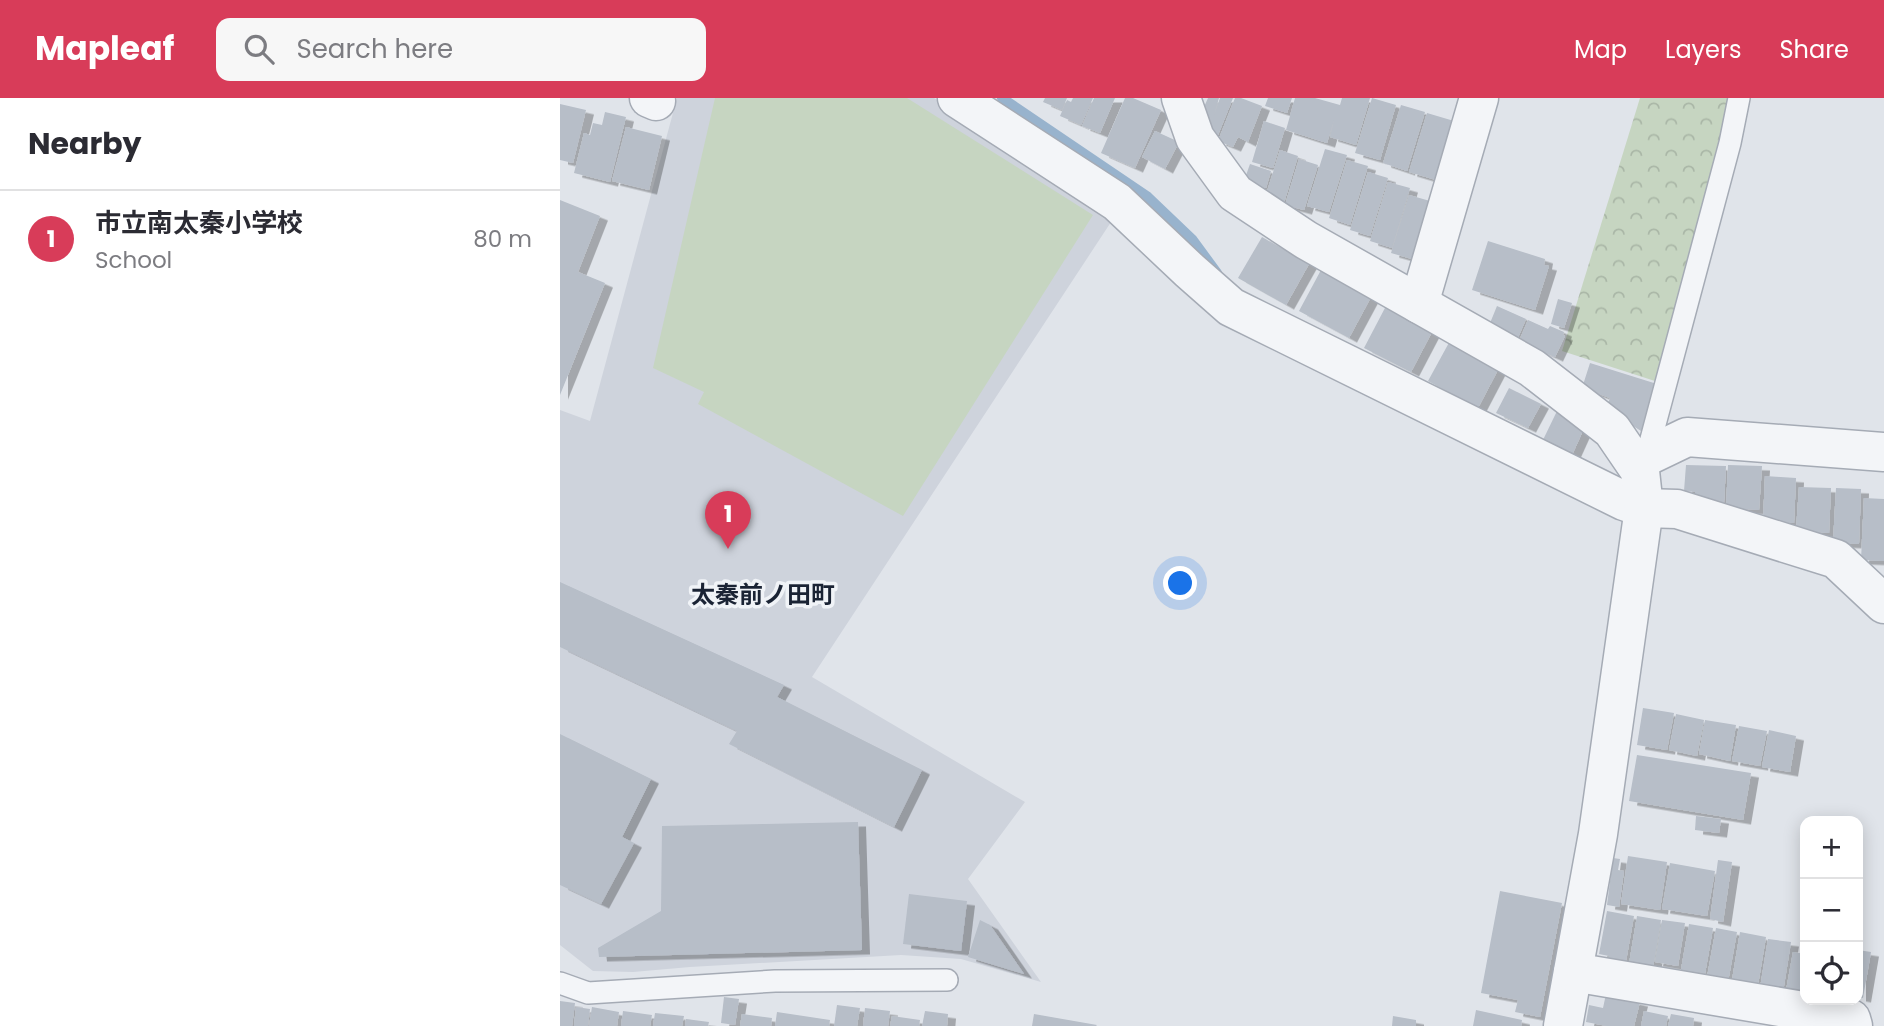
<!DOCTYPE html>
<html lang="en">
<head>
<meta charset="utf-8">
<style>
	body { margin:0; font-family:Poppins,"Noto Sans JP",sans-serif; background:#f7f7f7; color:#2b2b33 }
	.controls { position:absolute; right:21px; bottom:21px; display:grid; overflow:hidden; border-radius:14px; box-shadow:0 4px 18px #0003 }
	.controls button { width:63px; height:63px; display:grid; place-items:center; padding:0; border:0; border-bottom:2px solid #e1e1e2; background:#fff; color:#2b2b33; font:35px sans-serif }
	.you { position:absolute; left:621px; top:486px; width:24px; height:24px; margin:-18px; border:5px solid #fff; border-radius:50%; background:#1a73e8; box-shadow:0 0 0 10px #1a73e833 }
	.badge { display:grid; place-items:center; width:46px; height:46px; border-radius:50%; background:#d83c59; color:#fff; font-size:23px; font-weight:700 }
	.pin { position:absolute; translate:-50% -58px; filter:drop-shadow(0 2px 4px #0008) }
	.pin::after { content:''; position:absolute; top:37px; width:24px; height:21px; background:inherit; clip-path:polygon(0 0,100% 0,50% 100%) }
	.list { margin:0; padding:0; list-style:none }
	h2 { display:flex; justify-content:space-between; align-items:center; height:91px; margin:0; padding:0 28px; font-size:30px }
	h2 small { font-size:23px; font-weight:400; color:#7c7c81 }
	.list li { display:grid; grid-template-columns:46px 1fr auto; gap:21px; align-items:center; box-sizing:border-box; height:98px; padding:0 28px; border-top:2px solid #e1e1e2 }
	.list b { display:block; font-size:26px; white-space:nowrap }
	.list p { margin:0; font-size:23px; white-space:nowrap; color:#7c7c81 }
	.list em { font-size:23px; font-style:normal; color:#7c7c81 }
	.icon { flex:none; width:38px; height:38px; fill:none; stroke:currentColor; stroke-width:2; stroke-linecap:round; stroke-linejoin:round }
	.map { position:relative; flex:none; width:1324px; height:928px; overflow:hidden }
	header { display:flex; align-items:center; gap:42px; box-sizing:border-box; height:98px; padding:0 35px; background:#d83c59; color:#fff }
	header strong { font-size:33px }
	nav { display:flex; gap:38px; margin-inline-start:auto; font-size:24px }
	.search { width:490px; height:63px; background:#f7f7f7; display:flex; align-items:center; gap:18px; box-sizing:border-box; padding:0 24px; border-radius:14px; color:#7c7c81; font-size:26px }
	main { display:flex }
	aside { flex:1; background:#fff }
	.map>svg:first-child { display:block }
	.built { fill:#ced3dc }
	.forest { fill:url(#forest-crowns) }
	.pitch { fill:#c6d5c1 }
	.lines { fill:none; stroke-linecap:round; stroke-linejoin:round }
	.stream { stroke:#98b3cd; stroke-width:10 }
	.building { fill:#b7bec8; filter:url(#shadow) }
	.service-casing { stroke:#a5abb5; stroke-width:24 }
	.minor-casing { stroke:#a5abb5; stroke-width:41 }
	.service { stroke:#f3f5f8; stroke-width:21 }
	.minor { stroke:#f3f5f8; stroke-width:38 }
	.labels { text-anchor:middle; stroke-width:7; stroke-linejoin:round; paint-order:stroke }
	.neighbourhood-label { font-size:24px; font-weight:bold; fill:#1a2334; stroke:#f0f3f7 }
</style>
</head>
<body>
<header>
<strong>Mapleaf</strong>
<div class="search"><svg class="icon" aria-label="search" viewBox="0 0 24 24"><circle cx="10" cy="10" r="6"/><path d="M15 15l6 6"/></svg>Search here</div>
<nav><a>Map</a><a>Layers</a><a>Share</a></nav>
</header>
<main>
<aside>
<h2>Nearby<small></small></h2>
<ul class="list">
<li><span class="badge">1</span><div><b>市立南太秦小学校</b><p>School</p></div><em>80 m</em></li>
</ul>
</aside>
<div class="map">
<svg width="1324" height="928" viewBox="0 0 1324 928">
	<defs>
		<pattern id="forest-crowns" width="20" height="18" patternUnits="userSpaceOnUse" patternTransform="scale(1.75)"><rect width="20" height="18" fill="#c6d5c1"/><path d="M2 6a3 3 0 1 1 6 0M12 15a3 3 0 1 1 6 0" fill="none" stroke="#aab7a7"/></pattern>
		<filter id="shadow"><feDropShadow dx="8" dy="4.5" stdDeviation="0" flood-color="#0004"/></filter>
	</defs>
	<rect width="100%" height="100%" fill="#e0e4ea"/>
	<path class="built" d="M117,0H374L553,121L252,579L465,704L408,781L481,884L401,861L341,857L130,869L73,874L33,873L0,847V312L30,323Z"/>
	<path class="forest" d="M1080,0H1170L1098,284L1002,253Z"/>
	<path class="pitch" d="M155,0H347L533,117L343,418L138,306L144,294L93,270Z"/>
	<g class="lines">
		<path class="stream" d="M442,0L588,99L632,141L657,175"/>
	</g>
	<g class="building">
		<path d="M485,0H507L502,12L483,4Z"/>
		<path d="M513,0H533L521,27L500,18L507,2L511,4Z"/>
		<path d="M534,0H555L540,35L522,28Z"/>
		<path d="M565,0H573L601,12L575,70L541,55Z"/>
		<path d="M648,0H659L654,17L660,0H673L658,37L647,33L651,23L640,18Z"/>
		<path d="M675,0H681L702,8L688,44L678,39L673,49L658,43Z"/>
		<path d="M708,0H732L727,15L705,8Z"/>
		<path d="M735,0H755L780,7L782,0H810L796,47L770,39L774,22L767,45L726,32Z"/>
		<path d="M812,0L836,7L820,62L795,55Z"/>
		<path d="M0,6L26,12L13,65L0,62Z"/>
		<path d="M841,7L865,14L847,73L823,65Z"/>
		<path d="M45,14L66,19L50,84L14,75L24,35L30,37L33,25L42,27Z"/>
		<path d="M867,15L894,23L876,82L849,74Z"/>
		<path d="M704,23L725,30L713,70L692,64Z"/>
		<path d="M66,29L102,38L89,92L52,83Z"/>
		<path d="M595,33L619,44L605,71L582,59Z"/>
		<path d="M765,51L787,57L769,114L747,108Z"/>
		<path d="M720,52L738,58L724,105L705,100Z"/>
		<path d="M739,61L758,67L744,112L725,107Z"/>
		<path d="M787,62L808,68L790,127L769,120Z"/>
		<path d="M690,66L711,73L706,90L684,83Z"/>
		<path d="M808,74L828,80L810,138L790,132Z"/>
		<path d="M828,84L850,90L832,150L810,143Z"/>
		<path d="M849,97L870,103L852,161L831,155Z"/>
		<path d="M0,102L40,118L18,174L45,185L0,297Z"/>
		<path d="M702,139L749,166L726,207L678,180Z"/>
		<path d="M928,143L985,161L984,167L989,168L975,212L912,192Z"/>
		<path d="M761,172L811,199L789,240L739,213Z"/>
		<path d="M998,201L1012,205L1004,230L991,226Z"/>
		<path d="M826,208L873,232L851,274L804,250Z"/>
		<path d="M937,208L966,221L957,242L928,230Z"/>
		<path d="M968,222L988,231L990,228L1004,234L1003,237L1005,238L995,259L959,243Z"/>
		<path d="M891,241L940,268L918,310L868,283Z"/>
		<path d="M1030,265L1097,286L1081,333L1046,310L1050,300L1022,290Z"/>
		<path d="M949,290L981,306L968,330L936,315Z"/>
		<path d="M997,313L1026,326L1012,357L982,344Z"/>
		<path d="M1126,367L1166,368L1164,405L1145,404L1146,399H1135V394L1124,393Z"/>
		<path d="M1168,367L1202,368L1199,412L1166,410Z"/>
		<path d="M1205,378L1236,380L1234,425L1203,423Z"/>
		<path d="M1239,389L1271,390L1269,435L1236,433Z"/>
		<path d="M1276,390L1301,391L1299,446L1273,445Z"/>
		<path d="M1304,400L1324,401V463L1301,462Z"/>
		<path d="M0,484L224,587L217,599L362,672L334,729L169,646L177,633L0,549Z"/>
		<path d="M1083,610L1114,615L1107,652L1077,647Z"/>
		<path d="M1116,616L1144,622L1137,658L1109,652Z"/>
		<path d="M1145,622L1176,627L1170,663L1139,656Z"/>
		<path d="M1179,628L1207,633L1200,668L1172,663Z"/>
		<path d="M1209,632L1236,638L1230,674L1202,669Z"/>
		<path d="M0,636L91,681L62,739L74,745L41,806L0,787Z"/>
		<path d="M1077,657L1191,675L1183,722L1069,703Z"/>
		<path d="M1136,718L1161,721L1159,735L1135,732Z"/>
		<path d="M298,724L302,852L39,859L38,850L101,813L102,728Z"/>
		<path d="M1068,758L1107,764L1100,812L1061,806Z"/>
		<path d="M1053,760L1060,761L1058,772L1064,773L1059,809L1047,807Z"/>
		<path d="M1158,762L1172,764L1163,824L1150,821Z"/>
		<path d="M1110,765L1155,773L1147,818L1102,811Z"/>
		<path d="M940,793L1002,805L980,919L955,914L958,902L921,895Z"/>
		<path d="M349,796L407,803L401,853L343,846Z"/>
		<path d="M1047,813L1074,818L1065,869L1048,867L1049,858L1039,856Z"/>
		<path d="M1077,818L1101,822L1093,870L1069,866Z"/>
		<path d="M420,822L430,827L464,876L408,859Z"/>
		<path d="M1102,822L1125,825L1118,868L1095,864Z"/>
		<path d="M1129,826L1153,830L1145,876L1139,874L1138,880L1120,877Z"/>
		<path d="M1156,830L1177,834L1168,884L1147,879Z"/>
		<path d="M1180,834L1206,839L1198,887L1172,882Z"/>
		<path d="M1208,841L1231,844L1223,894L1200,890Z"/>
		<path d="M1298,852L1311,854L1303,900L1298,899Z"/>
		<path d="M1233,854L1245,856V886L1243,902L1225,898Z"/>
		<path d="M1046,896L1080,904L1074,928H1047L1026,924L1029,907L1043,910Z"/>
		<path d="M164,899L179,901L175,927L161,925Z"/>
		<path d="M0,903L15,905L12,928H0Z"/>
		<path d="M277,907L300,910L297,928H274Z"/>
		<path d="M16,909L30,911L28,928H14Z"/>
		<path d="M32,909L59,914L57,928H29Z"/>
		<path d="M305,910L330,913L328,928H303Z"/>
		<path d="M916,912L962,922L961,928H913Z"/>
		<path d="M63,913L92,917L90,928H61Z"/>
		<path d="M365,913L388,916L387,928H362Z"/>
		<path d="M1084,913L1108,918L1106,928H1081Z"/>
		<path d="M217,914L270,922L269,928H215Z"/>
		<path d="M95,915L124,918L122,928H93Z"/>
		<path d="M182,916L212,920L211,928H180Z"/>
		<path d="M474,916L537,927L536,928H472Z"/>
		<path d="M1111,916L1134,920L1133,928H1108Z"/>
		<path d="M332,918L360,922L359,928H330Z"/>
		<path d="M833,918L856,922V928H832Z"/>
		<path d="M126,921L149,924L148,928H125Z"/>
	</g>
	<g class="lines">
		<defs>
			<g id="service">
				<path d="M1086,360L1170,45L1179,0"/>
				<path d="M0,885L28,895L215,883L387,882"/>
			</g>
			<g id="minor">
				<path d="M89,0L96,3"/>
				<path d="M397,0L557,104L629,172L671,209L1064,403L1084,410L1117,411L1276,461L1324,506"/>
				<path d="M621,0L635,40L675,95L746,142L972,270L1052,332L1080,373L1084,410L1038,736L1003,928"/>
				<path d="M859,206L919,0"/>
				<path d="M1075,364L1127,339L1324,354"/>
				<path d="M1013,874L1291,921L1293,928"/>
			</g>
		</defs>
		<use href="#service" class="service-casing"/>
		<use href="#minor" class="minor-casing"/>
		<use href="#service" class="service"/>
		<use href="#minor" class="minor"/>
	</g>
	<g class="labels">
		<g class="neighbourhood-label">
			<text x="203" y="505">太秦前ノ田町</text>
		</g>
	</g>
</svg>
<div class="controls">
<button>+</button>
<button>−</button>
<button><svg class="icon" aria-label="locate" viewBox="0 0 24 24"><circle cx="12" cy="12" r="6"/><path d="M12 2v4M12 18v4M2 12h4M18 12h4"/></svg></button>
</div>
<div class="you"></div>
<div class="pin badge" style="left:168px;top:451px">1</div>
</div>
</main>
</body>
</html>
